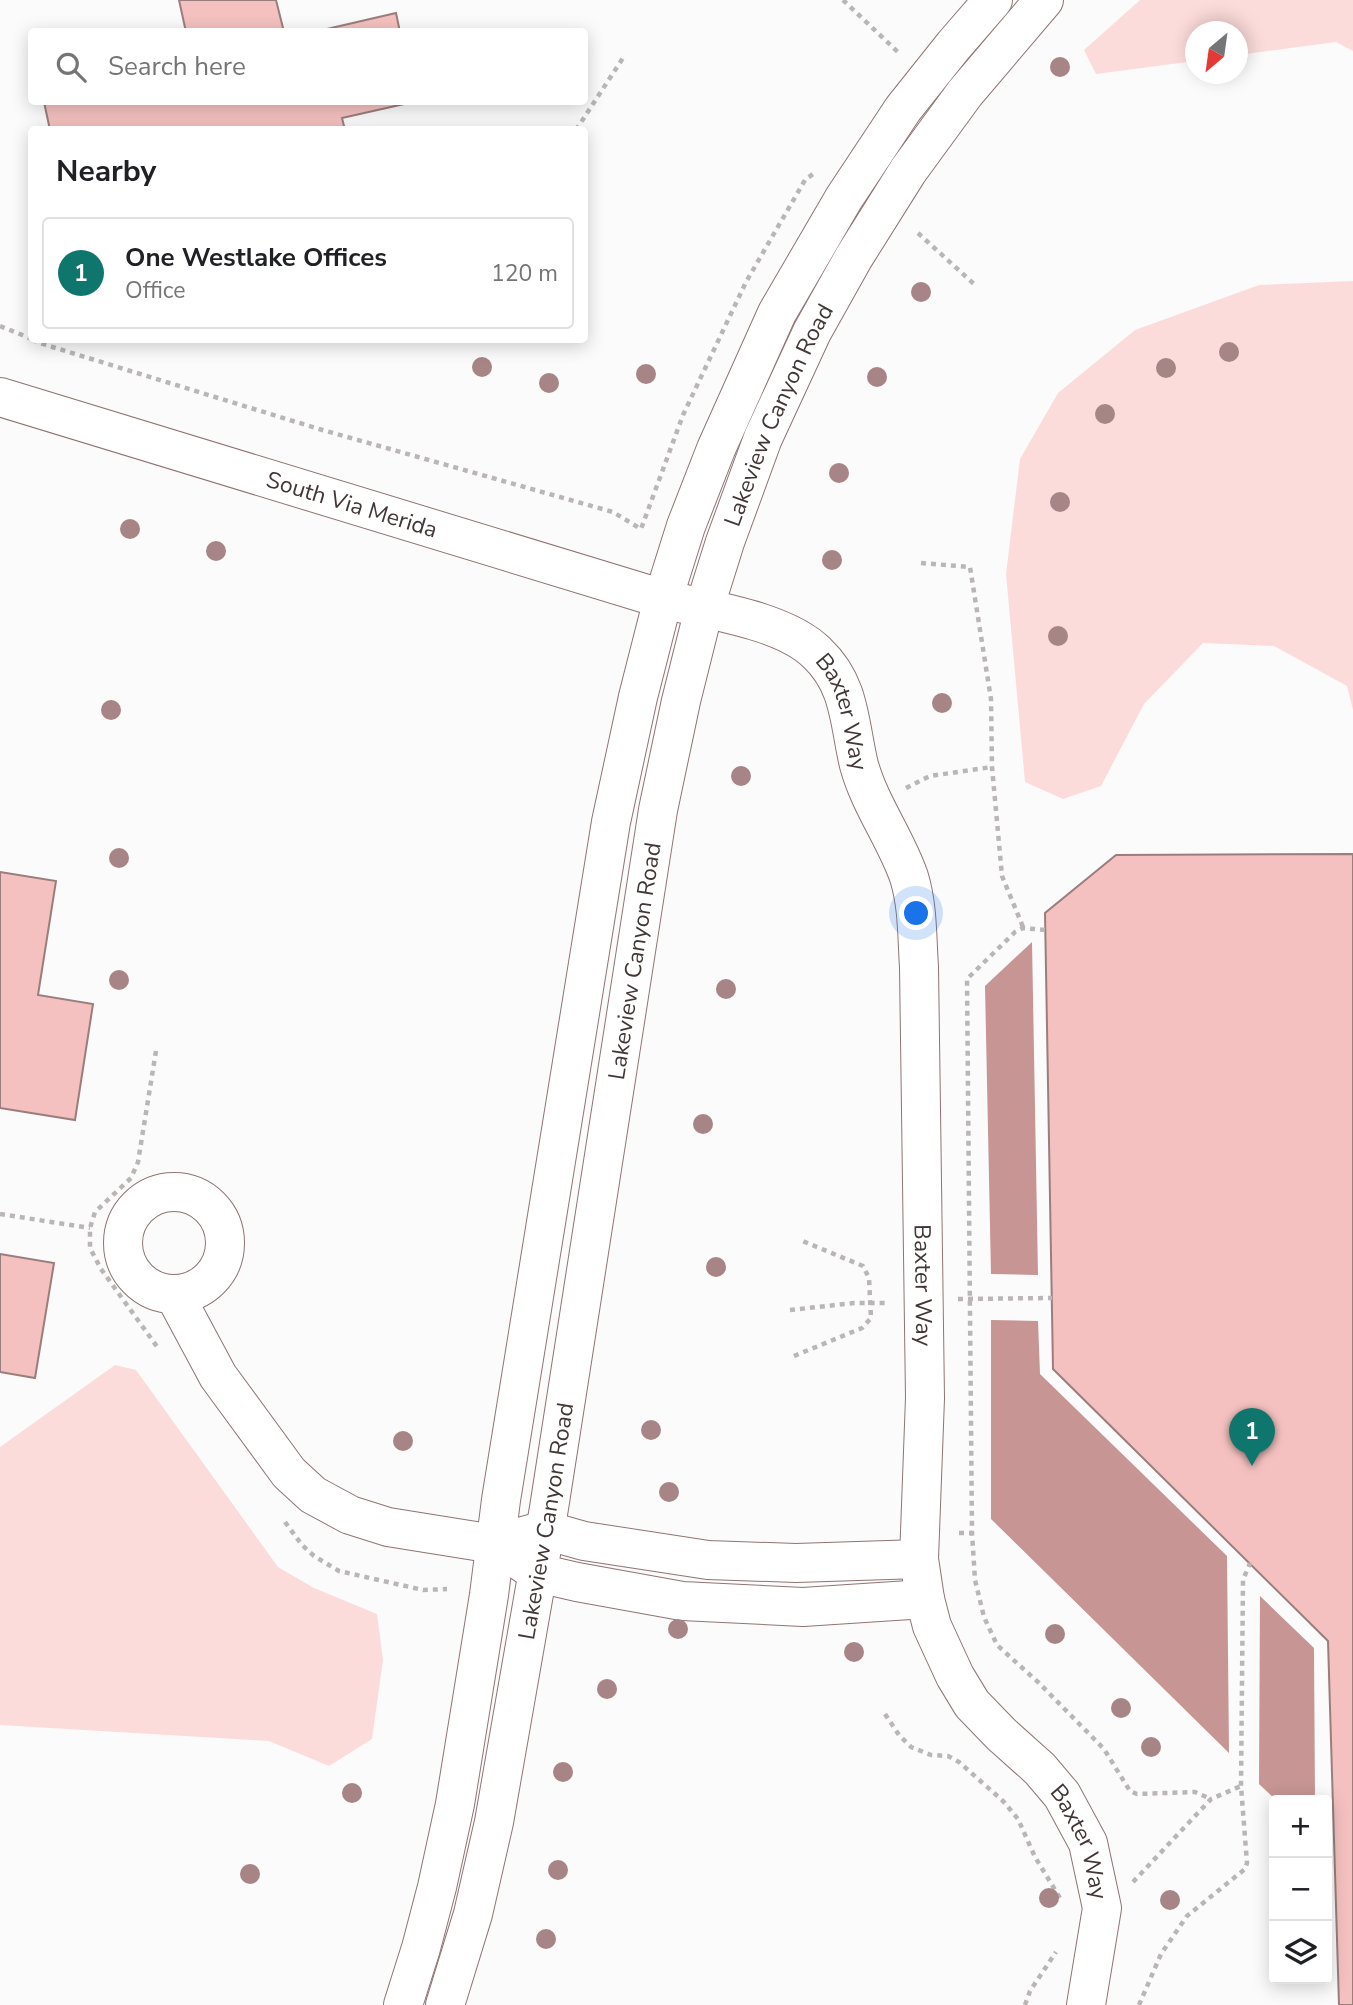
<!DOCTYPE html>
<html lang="en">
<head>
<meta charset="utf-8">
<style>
	body { margin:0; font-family:"Nunito Sans",sans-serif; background:#f6f6f6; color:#202124 }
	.controls { position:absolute; right:21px; bottom:21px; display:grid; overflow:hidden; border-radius:7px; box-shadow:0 4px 18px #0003 }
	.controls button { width:63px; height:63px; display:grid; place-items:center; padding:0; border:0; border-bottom:2px solid #e0e0e0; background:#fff; color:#202124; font:35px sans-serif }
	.compass { position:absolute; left:1185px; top:21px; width:63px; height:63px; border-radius:50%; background:#fff; box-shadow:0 4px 18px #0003; rotate:209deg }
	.you { position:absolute; left:917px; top:914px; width:24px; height:24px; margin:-18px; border:5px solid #fff; border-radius:50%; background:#1a73e8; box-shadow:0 0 0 10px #1a73e833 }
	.badge { display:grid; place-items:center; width:46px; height:46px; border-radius:50%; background:#0f766e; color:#fff; font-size:23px; font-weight:700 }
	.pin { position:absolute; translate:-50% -58px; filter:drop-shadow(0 2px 4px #0008) }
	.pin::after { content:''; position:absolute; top:37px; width:24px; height:21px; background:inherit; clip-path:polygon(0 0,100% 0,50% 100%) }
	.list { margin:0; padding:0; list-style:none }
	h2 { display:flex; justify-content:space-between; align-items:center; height:91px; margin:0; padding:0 28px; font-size:30px }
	h2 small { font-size:23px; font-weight:400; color:#757577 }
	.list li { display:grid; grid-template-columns:46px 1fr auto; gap:21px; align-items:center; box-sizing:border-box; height:112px; margin:0 14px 14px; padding:0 14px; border:2px solid #e0e0e0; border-radius:7px }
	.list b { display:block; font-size:26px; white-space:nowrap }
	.list p { margin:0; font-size:23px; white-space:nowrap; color:#757577 }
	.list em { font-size:23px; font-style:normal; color:#757577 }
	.icon { flex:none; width:38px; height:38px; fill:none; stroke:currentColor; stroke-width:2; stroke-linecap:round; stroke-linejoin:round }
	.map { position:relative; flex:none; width:1353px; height:2005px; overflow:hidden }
	.search { position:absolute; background:#fff; box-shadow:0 4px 18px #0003; left:28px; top:28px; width:560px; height:77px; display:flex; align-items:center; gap:18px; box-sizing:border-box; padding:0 24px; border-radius:7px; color:#757577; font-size:26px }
	.panel { position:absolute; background:#fff; box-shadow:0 4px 18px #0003; left:28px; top:126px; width:560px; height:217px; border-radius:7px }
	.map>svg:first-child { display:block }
	.green { fill:#fcdcdb }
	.water { fill:#c69594 }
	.building { fill:#f4c1c0; stroke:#9a7e7d; stroke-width:2 }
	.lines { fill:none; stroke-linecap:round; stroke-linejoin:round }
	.minor-casing { stroke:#8f7473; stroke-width:40 }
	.path { stroke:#bab6b6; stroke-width:4.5; stroke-dasharray:5 5; stroke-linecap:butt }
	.minor { stroke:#fff; stroke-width:38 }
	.tree { fill:#a78587 }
	.labels { text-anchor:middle; stroke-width:5; stroke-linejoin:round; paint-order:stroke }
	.street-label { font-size:23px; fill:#423636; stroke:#fff }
</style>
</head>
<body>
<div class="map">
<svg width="1353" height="2005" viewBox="0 0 1353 2005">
	<rect width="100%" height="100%" fill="#fbfbfb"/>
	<g class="green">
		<path d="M1140,0H1353V51L1336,42L1238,55V32H1196L1195,61L1096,74L1084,50Z"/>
		<path d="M1353,281V710L1347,686L1274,646L1203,643L1144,704L1101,786L1063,799L1025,782L1006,574L1020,459L1058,393L1135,330L1259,285Z"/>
		<path d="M115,1365L136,1370L278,1567L314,1588L377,1614L383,1660L372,1739L329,1766L269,1741L0,1725V1447Z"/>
	</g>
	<g class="water">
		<path d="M1032,942L1038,1275L991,1274L985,986Z"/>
		<path d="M991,1320L1038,1321L1040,1374L1227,1556L1229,1753L991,1519Z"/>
		<path d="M1260,1596L1314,1648L1315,1800H1276L1259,1784Z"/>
	</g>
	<g class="building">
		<path d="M179,0H276L284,32H186Z"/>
		<path d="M396,13L400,32H314Z"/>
		<path d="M44,102H413L342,118L345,130H50Z"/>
		<path d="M1353,854V2005H1339L1328,1641L1053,1369L1045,913L1116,855Z"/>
		<path d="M0,872L56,881L38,995L93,1004L75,1120L0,1108Z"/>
		<path d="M0,1254L54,1263L35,1378L0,1372Z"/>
	</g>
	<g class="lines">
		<defs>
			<g id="minor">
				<path id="s1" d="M0,397L663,599C707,610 784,620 817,653C851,685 849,724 859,765C870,805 896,839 909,877C918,906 917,938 919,967L925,1398L919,1559L925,1599L932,1626L955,1676L972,1704L1001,1734L1040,1769L1062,1795L1088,1843L1102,1908L1086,2005"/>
				<circle cx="174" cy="1243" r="51"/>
				<path d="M174,1294L218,1376L289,1473L313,1495L350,1515L388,1527L494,1544L545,1530L584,1541L708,1560L796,1563L919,1559"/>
				<path d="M517,1559L538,1573L577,1582L682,1601L803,1607L925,1599"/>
				<path d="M403,2005L421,1948L437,1887L455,1804L489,1595L501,1500L611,822L638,697L663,599L686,526L716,449L777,313L844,198L903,109L954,45L993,0"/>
				<path id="s2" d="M445,2005L473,1914L494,1822L549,1508L658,810L681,701L704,609L725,542L763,438L812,332L854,257L908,171L965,93L1044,0"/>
			</g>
		</defs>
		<use href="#minor" class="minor-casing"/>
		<g class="path">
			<path d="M843,0L900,54"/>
			<path d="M576,130L623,58"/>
			<path d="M918,233L974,284"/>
			<path d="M0,326L32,339"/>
			<path d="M32,340L46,345L319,429L613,512L641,529L683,415L746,282L805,180L813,174"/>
			<path d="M921,563L970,567L991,699L992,767L1002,876L1023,927"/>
			<path d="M906,788L930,776L992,767"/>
			<path d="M1045,930L1023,928L1015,932L967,979L972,1533L975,1580L984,1617L997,1645L1039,1683L1104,1749L1130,1791L1137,1794L1195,1792L1211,1799"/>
			<path d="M156,1051L138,1162L131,1178L95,1212L90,1228V1248L101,1269L158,1348"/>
			<path d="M0,1214L90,1228"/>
			<path d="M958,1299L1052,1298"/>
			<path d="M790,1310L854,1303H887"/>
			<path d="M794,1356L862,1328L871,1318L869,1278L863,1266L800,1240"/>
			<path d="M285,1522L302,1545L314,1556L339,1571L423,1590L447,1589"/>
			<path d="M959,1533H972"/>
			<path d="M885,1714L899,1735L911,1747L931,1755L948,1756L959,1762L1003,1801L1018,1819L1035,1857L1060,1898"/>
			<path d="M1133,1882L1211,1799L1241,1786"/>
			<path d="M1025,2005L1030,1991L1056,1952"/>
			<path d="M1139,2005L1161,1954L1187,1916L1245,1869L1247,1863L1241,1786L1243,1580L1250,1563"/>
		</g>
		<use href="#minor" class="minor"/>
	</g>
	<g class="tree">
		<circle cx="1060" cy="67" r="10"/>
		<circle cx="921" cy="292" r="10"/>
		<circle cx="1229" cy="352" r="10"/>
		<circle cx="482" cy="367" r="10"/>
		<circle cx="1166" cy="368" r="10"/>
		<circle cx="646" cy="374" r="10"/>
		<circle cx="877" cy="377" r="10"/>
		<circle cx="549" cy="383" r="10"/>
		<circle cx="1105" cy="414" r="10"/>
		<circle cx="839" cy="473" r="10"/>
		<circle cx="1060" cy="502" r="10"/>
		<circle cx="130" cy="529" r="10"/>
		<circle cx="216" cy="551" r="10"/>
		<circle cx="832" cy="560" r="10"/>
		<circle cx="1058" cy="636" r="10"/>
		<circle cx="942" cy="703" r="10"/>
		<circle cx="111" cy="710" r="10"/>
		<circle cx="741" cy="776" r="10"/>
		<circle cx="119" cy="858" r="10"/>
		<circle cx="119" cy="980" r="10"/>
		<circle cx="726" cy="989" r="10"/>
		<circle cx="703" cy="1124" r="10"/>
		<circle cx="716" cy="1267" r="10"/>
		<circle cx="651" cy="1430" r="10"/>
		<circle cx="403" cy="1441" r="10"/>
		<circle cx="669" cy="1492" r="10"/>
		<circle cx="678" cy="1629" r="10"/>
		<circle cx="1055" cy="1634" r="10"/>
		<circle cx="854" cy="1652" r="10"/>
		<circle cx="607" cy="1689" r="10"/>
		<circle cx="1121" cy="1708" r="10"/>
		<circle cx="1151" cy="1747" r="10"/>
		<circle cx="563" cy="1772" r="10"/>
		<circle cx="352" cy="1793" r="10"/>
		<circle cx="558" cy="1870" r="10"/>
		<circle cx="250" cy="1874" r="10"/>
		<circle cx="1049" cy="1898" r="10"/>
		<circle cx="1170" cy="1900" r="10"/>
		<circle cx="546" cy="1939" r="10"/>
	</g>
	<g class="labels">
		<g class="street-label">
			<text dy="8" stroke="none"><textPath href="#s2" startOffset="1629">Lakeview Canyon Road</textPath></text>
			<text dy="8" stroke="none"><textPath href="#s1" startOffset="368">South Via Merida</textPath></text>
			<text dy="8" stroke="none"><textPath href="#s1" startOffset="924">Baxter Way</textPath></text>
			<text dy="8" stroke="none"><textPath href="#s2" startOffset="1062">Lakeview Canyon Road</textPath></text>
			<text dy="8" stroke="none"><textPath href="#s1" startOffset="1512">Baxter Way</textPath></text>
			<text dy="8" stroke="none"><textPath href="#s2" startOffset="495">Lakeview Canyon Road</textPath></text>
			<text dy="8" stroke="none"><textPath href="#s1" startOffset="2121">Baxter Way</textPath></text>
		</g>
	</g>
</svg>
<div class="controls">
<button>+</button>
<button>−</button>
<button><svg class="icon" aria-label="layers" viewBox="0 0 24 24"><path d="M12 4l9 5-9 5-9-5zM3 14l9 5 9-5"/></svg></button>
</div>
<svg class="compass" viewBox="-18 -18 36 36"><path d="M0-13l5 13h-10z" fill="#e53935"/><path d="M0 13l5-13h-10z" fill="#757577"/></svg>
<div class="you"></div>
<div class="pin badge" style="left:1252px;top:1466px">1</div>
<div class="search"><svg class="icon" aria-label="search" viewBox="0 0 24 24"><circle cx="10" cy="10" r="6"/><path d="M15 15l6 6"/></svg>Search here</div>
<section class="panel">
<h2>Nearby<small></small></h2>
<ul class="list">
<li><span class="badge">1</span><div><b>One Westlake Offices</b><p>Office</p></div><em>120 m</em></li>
</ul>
</section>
</div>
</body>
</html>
